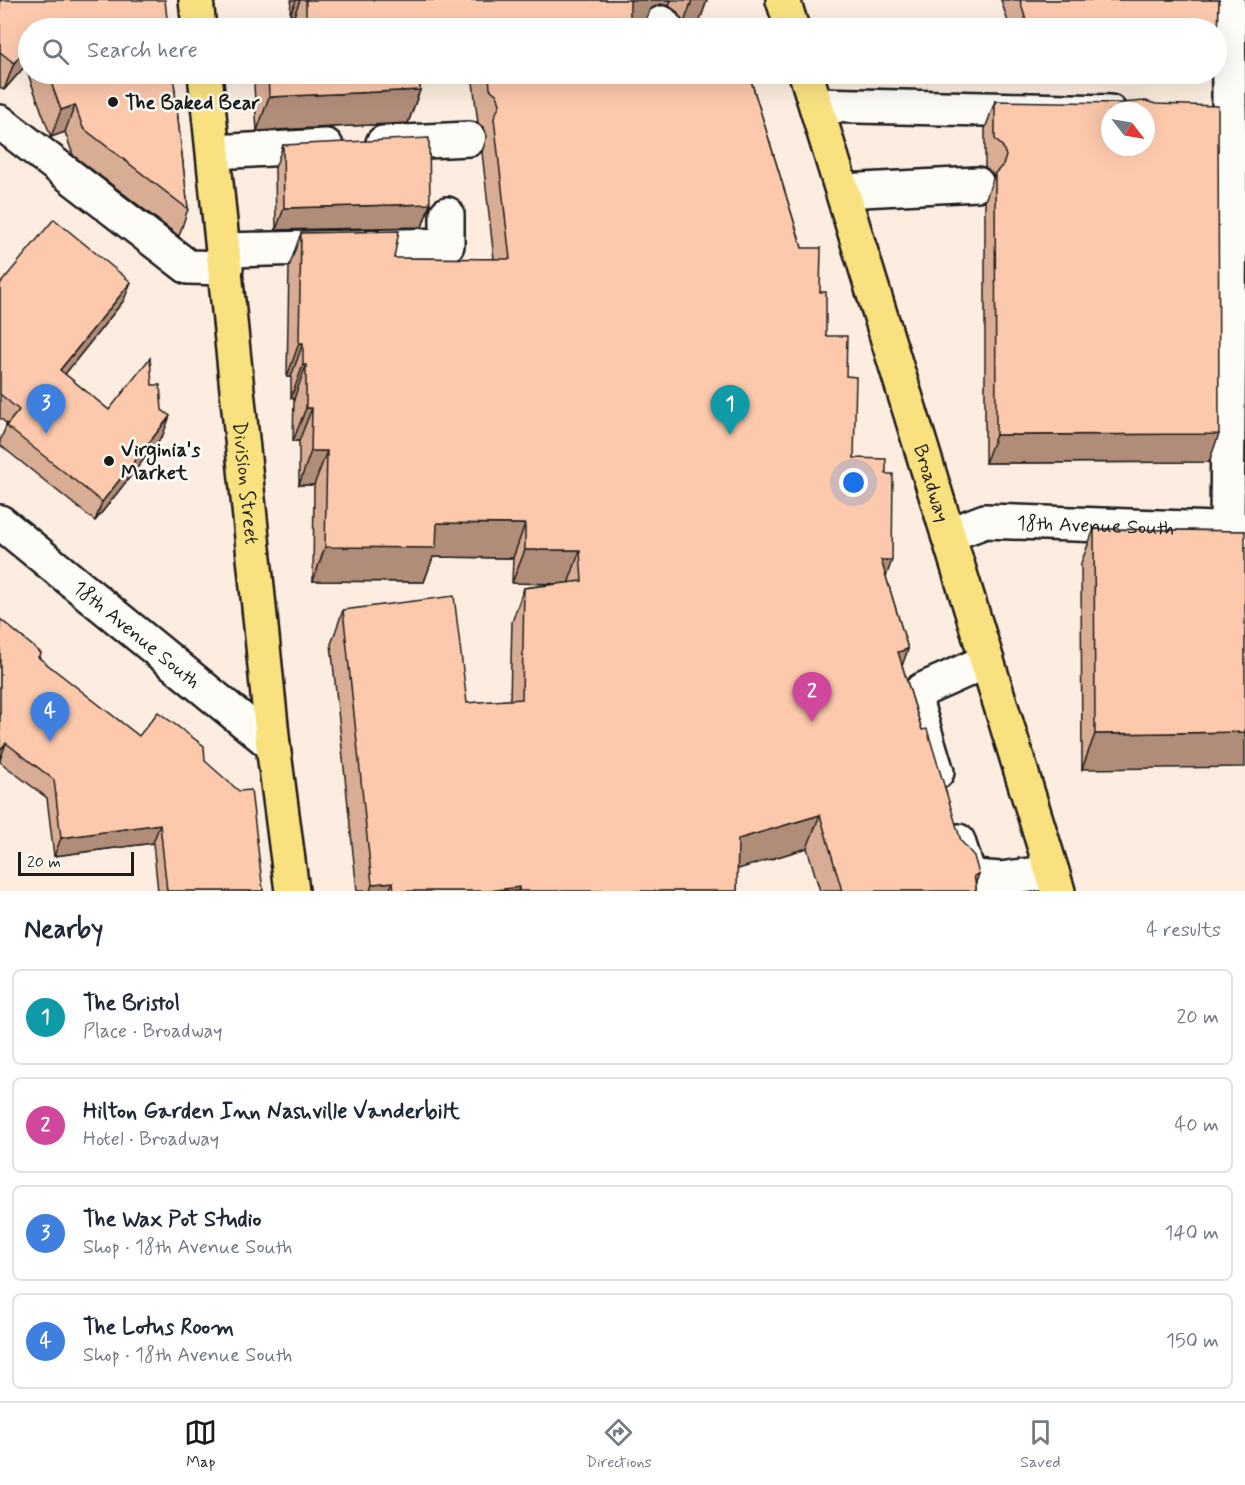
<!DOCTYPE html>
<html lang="en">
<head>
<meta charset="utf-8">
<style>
	body { margin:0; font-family:Mynerve,sans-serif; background:#f2f2f3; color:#1f2937 }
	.compass { position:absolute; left:1101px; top:102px; width:54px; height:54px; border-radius:50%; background:#fff; box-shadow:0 6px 24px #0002; rotate:121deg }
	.scale { position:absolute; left:18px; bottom:15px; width:116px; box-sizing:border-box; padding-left:6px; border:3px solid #1c1c1c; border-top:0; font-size:16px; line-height:21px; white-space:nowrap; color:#1c1c1c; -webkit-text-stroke:4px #fdfcf7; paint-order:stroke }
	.you { position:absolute; left:854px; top:483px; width:21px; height:21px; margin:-15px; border:4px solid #fff; border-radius:50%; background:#1a73e8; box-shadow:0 0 0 9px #1a73e833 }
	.badge { display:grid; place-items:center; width:39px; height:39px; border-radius:50%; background:#1c1c1c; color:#fff; font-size:20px; font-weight:700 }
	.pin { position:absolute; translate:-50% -50px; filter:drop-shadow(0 2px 3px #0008) }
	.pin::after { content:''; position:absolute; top:32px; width:21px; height:18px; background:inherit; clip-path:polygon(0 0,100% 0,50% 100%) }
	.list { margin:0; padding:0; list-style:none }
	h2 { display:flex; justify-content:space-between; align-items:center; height:78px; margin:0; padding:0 24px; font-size:26px }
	h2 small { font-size:20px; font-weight:400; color:#747a83 }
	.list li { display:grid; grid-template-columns:39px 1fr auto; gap:18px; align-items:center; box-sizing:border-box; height:96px; margin:0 12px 12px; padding:0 12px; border:2px solid #e0e1e3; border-radius:9px }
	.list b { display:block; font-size:22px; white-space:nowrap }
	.list p { margin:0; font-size:20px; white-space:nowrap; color:#747a83 }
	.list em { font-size:20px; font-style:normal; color:#747a83 }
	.icon { flex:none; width:33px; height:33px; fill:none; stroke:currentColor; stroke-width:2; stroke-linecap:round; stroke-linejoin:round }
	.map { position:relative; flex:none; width:1245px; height:891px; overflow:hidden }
	.search { position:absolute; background:#fff; box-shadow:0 6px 24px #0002; left:18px; right:18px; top:18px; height:66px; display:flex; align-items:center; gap:15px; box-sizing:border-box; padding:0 21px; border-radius:33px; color:#747a83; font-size:22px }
	.sheet { height:510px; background:#fff }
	nav { display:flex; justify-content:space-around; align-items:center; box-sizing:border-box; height:84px; border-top:2px solid #e0e1e3; background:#fff; font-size:16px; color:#747a83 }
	nav a { display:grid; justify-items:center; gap:3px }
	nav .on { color:#1c1c1c }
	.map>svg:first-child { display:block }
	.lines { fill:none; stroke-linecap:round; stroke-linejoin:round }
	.minor-casing { stroke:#1c1c1c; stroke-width:38 }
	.major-casing { stroke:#1c1c1c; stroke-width:38 }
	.minor { stroke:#fdfcf7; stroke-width:33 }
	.major { stroke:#fae180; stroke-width:33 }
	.wall { fill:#d9ad94; stroke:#1c1c1c; stroke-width:1.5 }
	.shaded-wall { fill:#b08d78; stroke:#1c1c1c; stroke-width:1.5 }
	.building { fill:#fcc9ac; stroke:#1c1c1c; stroke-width:1.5; fill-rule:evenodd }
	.poi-dot { fill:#1c1c1c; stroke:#fdfcf7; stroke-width:2 }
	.labels { text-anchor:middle; stroke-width:5; stroke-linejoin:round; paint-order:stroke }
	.poi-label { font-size:20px; font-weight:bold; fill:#1c1c1c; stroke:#fdfcf7; text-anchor:start }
	.street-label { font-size:20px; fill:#1c1c1c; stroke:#fdfcf7 }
</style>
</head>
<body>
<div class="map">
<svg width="1245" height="891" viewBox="0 0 1245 891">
	<rect width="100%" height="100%" fill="#fdede0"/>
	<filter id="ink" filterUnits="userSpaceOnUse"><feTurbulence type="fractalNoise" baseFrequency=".0167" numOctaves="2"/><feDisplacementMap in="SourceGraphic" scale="12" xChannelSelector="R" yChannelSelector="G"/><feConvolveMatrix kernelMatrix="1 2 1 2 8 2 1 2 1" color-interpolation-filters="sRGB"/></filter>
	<g filter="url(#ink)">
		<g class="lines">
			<defs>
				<g id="minor">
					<path d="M662,23L666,28"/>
					<path d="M816,105L1110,112"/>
					<path d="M0,122L188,267L226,268"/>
					<path d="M383,143L469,139"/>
					<path d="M214,152L326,146"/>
					<path d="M843,191L977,184"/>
					<path d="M224,250L447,245V214"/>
					<path id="s1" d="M0,522L273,745"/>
					<path d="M1227,530L1230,191L1228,0"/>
					<path id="s2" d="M948,535L985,521L1245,530"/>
					<path d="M937,772L916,703L922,690L987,661"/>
					<path d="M958,841L967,869L975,877L1000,879L1052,872"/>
				</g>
				<g id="major">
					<path d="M196,0L199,28"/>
					<path d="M783,0L792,28"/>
					<path id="s3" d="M205,74L273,745L292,891"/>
					<path id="s4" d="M806,74L1058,891"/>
				</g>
			</defs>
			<use href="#minor" class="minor-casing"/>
			<use href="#major" class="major-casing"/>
			<use href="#minor" class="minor"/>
			<use href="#major" class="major"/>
		</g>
		<g class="wall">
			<path d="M0,0L28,28V74H173L188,209L179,236L73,155L65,132L51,137L25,66L4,90L0,87Z"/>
			<path d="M291,0H707L699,23H684L676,11L669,6L660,4L650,9L644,23H630V28H294V16L290,15Z"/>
			<path d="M1001,0H1219L1216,28H1010Z"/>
			<path d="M259,74H420V90L408,123L257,131L254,86Z"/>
			<path d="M472,74H749L802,248L820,292L826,336L846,376L854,458L886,577L908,649L902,665L922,730L976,884V891H820L807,848L737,869V891H357L331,644L343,610L467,703L510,700L512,622L524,588L555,584L512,583L513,558L433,557L424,582L313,581L314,485H299V441H293L294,399L291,398V377H287L289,267L301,233L394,258L494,259L482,152L487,136L484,128L478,123Z"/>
			<path d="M995,101L1209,462L985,463V201L994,176L993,174L985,167V129Z"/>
			<path d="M283,145L430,204L422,227L276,230L275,168Z"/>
			<path d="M0,284L124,300L65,374L109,410L152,385L163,435L95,521L0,445V441L7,424L0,418Z"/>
			<path d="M1094,529L1245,531L1082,769L1081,563Z"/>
			<path d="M0,619L41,653L39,659L139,736L205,761L263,891H158L153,843L54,856L47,798L0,762Z"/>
		</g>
		<g class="shaded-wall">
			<path d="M296,0H300L294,16L290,15Z"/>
			<path d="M626,0H671L669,6L660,4L650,9L644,23H618Z"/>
			<path d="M692,0H707L699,23H684Z"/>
			<path d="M28,46V57L25,66L4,90L14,63Z"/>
			<path d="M420,90L408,123L257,131L269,97Z"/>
			<path d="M75,105L65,132L51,137L61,110Z"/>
			<path d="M430,204L422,227L276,230L284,208Z"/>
			<path d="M131,282L124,300L53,389L60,370Z"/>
			<path d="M299,343H303L291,377H287Z"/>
			<path d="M303,365H306L294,399L291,398Z"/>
			<path d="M306,408H312L299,441H293Z"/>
			<path d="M170,416L163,435L95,521L102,502Z"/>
			<path d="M1219,434L1209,462L985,463L996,435Z"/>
			<path d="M311,451H327L314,485H299Z"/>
			<path d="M437,523L525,524L513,558L433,557L424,582L313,581L325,547Z"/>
			<path d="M525,550H580L568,584L512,583Z"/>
			<path d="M881,560H892L880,594Z"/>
			<path d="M908,649L896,683L898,652Z"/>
			<path d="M1245,732V767L1082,769L1095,734Z"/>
			<path d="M6,743L0,760V750Z"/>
			<path d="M820,815L807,848L725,873L738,839Z"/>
			<path d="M160,824L153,843L54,856L61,838Z"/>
			<path d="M979,874L973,891L974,876Z"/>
			<path d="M393,882L389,891H370L372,884Z"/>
			<path d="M519,887L518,891H489Z"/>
		</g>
		<g class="building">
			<path d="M0,0H165L168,28H28V46L14,63L0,52Z"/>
			<rect x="306" y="0" width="324" height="28"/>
			<path d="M1020,0H1219L1218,38H1216V28H1028Z"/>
			<path d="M48,74H173L188,209L83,128L75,105L61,110Z"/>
			<path d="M268,74H420V90L269,97Z"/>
			<path d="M489,74H749L802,248H821L820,292H826V336H847L846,376L856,377L854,458L886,459V474H893L892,560H881L908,649L898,652L922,730L927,729L961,841L974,856L979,874L974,876L976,886V891H842L820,815L738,839L737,891H519V887L489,891H394L393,882L372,884L343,610L454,596L467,703L522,699L524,588L582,581L580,550H525V524L437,523L436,548L325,547L327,451H311L312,408H306V365H303V343H299L301,233L399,231L394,258L510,259L494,118L500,104L497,95L490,89Z"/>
			<path d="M995,101L1120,103L1146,101L1156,104L1218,106L1219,434L996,435L995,173L1003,165L1006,156L1003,147L995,139ZM1110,111H1146V147H1110Z"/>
			<path d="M429,138L430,204L284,208L283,145Z"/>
			<path d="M54,219L131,282L60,370L109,410L150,358L152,385H160L162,410L170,416L102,502L6,426L19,410L0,394V284Z"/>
			<path d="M1094,529L1245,531V732L1095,734Z"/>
			<path d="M0,619L41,653L38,657L139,736L158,712L204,746L205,761L239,791L251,790L263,891H167L160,824L61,838L54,780L6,743L0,750Z"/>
		</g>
	</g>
	<g class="poi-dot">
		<circle cx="113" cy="102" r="6"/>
		<circle cx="109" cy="461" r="6"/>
	</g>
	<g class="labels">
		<g class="poi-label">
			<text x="125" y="109">The Baked Bear</text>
			<text x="121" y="456">Virginia's<tspan x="121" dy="23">Market</tspan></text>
		</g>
		<g class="street-label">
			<text dy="7" stroke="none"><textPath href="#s3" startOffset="411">Division Street</textPath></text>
			<text dy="7" stroke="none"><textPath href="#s4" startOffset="428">Broadway</textPath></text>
			<text dy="7" stroke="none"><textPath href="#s2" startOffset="150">18th Avenue South</textPath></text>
			<text dy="7" stroke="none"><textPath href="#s1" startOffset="177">18th Avenue South</textPath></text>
		</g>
	</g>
</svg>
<svg class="compass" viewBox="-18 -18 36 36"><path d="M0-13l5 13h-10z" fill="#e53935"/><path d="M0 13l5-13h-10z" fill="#747a83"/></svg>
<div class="scale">20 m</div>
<div class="you"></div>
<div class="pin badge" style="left:730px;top:435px;background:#0f9aa8">1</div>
<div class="pin badge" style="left:812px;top:722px;background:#d1479c">2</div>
<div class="pin badge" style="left:46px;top:434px;background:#3f7fe0">3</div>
<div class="pin badge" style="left:50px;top:742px;background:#3f7fe0">4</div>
<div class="search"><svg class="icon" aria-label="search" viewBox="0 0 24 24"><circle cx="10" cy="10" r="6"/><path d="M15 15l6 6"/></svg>Search here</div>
</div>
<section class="sheet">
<h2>Nearby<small>4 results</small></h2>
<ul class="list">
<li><span class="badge" style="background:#0f9aa8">1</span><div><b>The Bristol</b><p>Place · Broadway</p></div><em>20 m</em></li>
<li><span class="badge" style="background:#d1479c">2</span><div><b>Hilton Garden Inn Nashville Vanderbilt</b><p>Hotel · Broadway</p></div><em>40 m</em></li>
<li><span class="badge" style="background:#3f7fe0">3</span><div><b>The Wax Pot Studio</b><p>Shop · 18th Avenue South</p></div><em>140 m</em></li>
<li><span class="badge" style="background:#3f7fe0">4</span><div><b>The Lotus Room</b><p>Shop · 18th Avenue South</p></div><em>150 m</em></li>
</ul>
</section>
<nav>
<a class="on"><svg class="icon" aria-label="map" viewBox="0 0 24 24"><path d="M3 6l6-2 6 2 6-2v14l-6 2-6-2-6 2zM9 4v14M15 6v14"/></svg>Map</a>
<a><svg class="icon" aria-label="directions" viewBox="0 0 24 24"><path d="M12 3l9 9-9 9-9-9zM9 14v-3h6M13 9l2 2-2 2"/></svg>Directions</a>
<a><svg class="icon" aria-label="saved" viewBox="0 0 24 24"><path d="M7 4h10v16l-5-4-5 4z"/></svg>Saved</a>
</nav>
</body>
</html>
